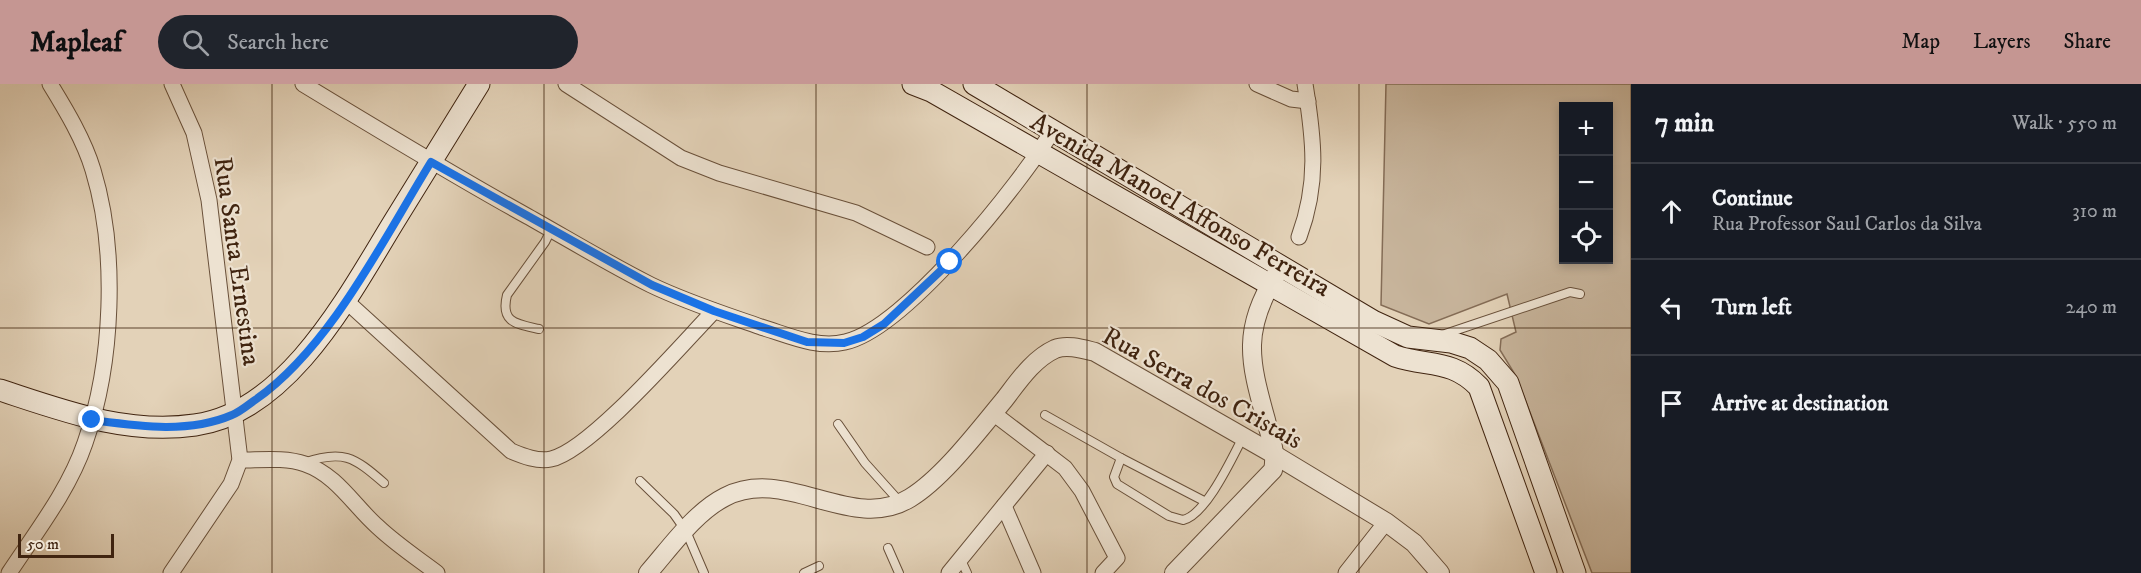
<!DOCTYPE html>
<html lang="en">
<head>
<meta charset="utf-8">
<style>
	body { margin:0; font-family:"IM FELL DW Pica",serif; background:#20242c; color:#f1f3f6 }
	.controls { position:absolute; right:18px; top:18px; display:grid; overflow:hidden; border-radius:0px; box-shadow:0 3px 9px #0003 }
	.controls button { width:54px; height:54px; display:grid; place-items:center; padding:0; border:0; border-bottom:2px solid #363941; background:#171b24; color:#f1f3f6; font:30px sans-serif }
	.scale { position:absolute; left:18px; bottom:15px; width:96px; box-sizing:border-box; padding-left:6px; border:3px solid #402410; border-top:0; font-size:16px; line-height:21px; white-space:nowrap; color:#402410; -webkit-text-stroke:4px #ede2d1; paint-order:stroke }
	.stop { position:absolute; width:18px; height:18px; margin:-14px; border:4px solid #1a73e8; border-radius:50%; background:#fff }
	.stop.end { background:#1a73e8; border-color:#fff; box-shadow:0 2px 6px #0008 }
	.list { margin:0; padding:0; list-style:none }
	h2 { display:flex; justify-content:space-between; align-items:center; height:78px; margin:0; padding:0 24px; font-size:26px }
	h2 small { font-size:20px; font-weight:400; color:#9ea1a6 }
	.list li { display:grid; grid-template-columns:39px 1fr auto; gap:18px; align-items:center; box-sizing:border-box; height:96px; padding:0 24px; border-top:2px solid #363941 }
	.list b { display:block; font-size:22px; white-space:nowrap }
	.list p { margin:0; font-size:20px; white-space:nowrap; color:#9ea1a6 }
	.list em { font-size:20px; font-style:normal; color:#9ea1a6 }
	.icon { flex:none; width:33px; height:33px; fill:none; stroke:currentColor; stroke-width:2; stroke-linecap:round; stroke-linejoin:round }
	.map { position:relative; flex:none; width:1631px; height:489px; overflow:hidden }
	header { display:flex; align-items:center; gap:36px; box-sizing:border-box; height:84px; padding:0 30px; background:#c59692; color:#111 }
	header strong { font-size:28px }
	nav { display:flex; gap:33px; margin-inline-start:auto; font-size:21px }
	.search { width:420px; height:54px; background:#20242c; display:flex; align-items:center; gap:15px; box-sizing:border-box; padding:0 21px; border-radius:33px; color:#9ea1a6; font-size:22px }
	main { display:flex }
	aside { flex:1; background:#171b24 }
	.map>svg:first-child { display:block }
	.park { fill:#c7b49b; stroke:#846c56; stroke-width:1.5; fill-rule:evenodd }
	.lines { fill:none; stroke-linecap:round; stroke-linejoin:round }
	.service-casing { stroke:#69503a; stroke-width:10 }
	.minor-casing { stroke:#69503a; stroke-width:17 }
	.tertiary-casing { stroke:#69503a; stroke-width:20 }
	.secondary-casing { stroke:#402410; stroke-width:23 }
	.service { stroke:#ede2d1; stroke-width:8 }
	.minor { stroke:#ede2d1; stroke-width:15 }
	.tertiary { stroke:#ede2d1; stroke-width:18 }
	.secondary { stroke:#ede2d1; stroke-width:21 }
	.route { stroke:#1a73e8; stroke-width:8 }
	.grid { fill:none; stroke:#402410; stroke-width:1.5; stroke-opacity:0.55 }
	.labels { text-anchor:middle; stroke-width:4.5; stroke-linejoin:round; paint-order:stroke }
	.street-label { font-size:26px; fill:#402410; stroke:#ede2d1 }
</style>
</head>
<body>
<header>
<strong>Mapleaf</strong>
<div class="search"><svg class="icon" aria-label="search" viewBox="0 0 24 24"><circle cx="10" cy="10" r="6"/><path d="M15 15l6 6"/></svg>Search here</div>
<nav><a>Map</a><a>Layers</a><a>Share</a></nav>
</header>
<main>
<div class="map">
<svg width="1631" height="489" viewBox="0 0 1631 489">
	<rect width="100%" height="100%" fill="#e3d2b8"/>
	<filter id="stains"><feTurbulence type="fractalNoise" baseFrequency=".00333" numOctaves="4"/><feColorMatrix values="0 0 0 0 .2 0 0 0 0 .09 0 0 0 0 .02 0 0 0 .5 -.17"/></filter>
	<radialGradient id="worn" r=".72"><stop offset=".6" stop-color="#630" stop-opacity="0"/><stop offset="1" stop-color="#630" stop-opacity=".3"/></radialGradient>
	<path class="park" d="M1386,0H1631V489H1592L1516,292L1500,266L1501,255L1516,248L1507,210L1429,240L1381,221ZM1564,22H1608V176H1564Z"/>
	<g class="lines">
		<defs>
			<g id="service">
				<path d="M539,245C517,240 500,239 507,211L545,158L551,146"/>
				<path d="M1442,251L1570,208L1580,210"/>
				<path d="M1045,331L1121,374L1204,417"/>
				<path d="M838,340L865,379L900,418"/>
				<path d="M1121,374L1114,393L1117,400L1169,432L1183,436C1206,431 1232,374 1243,353"/>
				<path d="M303,379C343,365 354,373 384,399"/>
				<path d="M640,397L674,430L686,447L704,489"/>
				<path d="M888,464L899,489"/>
				<path d="M961,476L967,489"/>
				<path d="M804,489L819,482"/>
			</g>
			<g id="minor">
				<path d="M303,0C377,45 451,90 527,132C568,155 609,180 651,201C686,218 724,230 761,243C788,251 817,265 845,258C905,245 1020,100 1053,46"/>
				<path d="M566,0L681,74L719,89L856,129L927,163"/>
				<path d="M1257,0L1291,15L1308,17"/>
				<path d="M1299,153C1319,99 1314,56 1305,0"/>
				<path d="M345,216L511,367C523,372 538,378 551,375C590,367 683,259 714,227"/>
				<path d="M993,329L1065,384L1082,407L1117,474L1103,489"/>
				<path d="M240,376C261,376 285,373 305,380C337,391 354,422 378,443C396,460 417,474 437,489"/>
				<path d="M1004,422L1033,489"/>
				<path d="M9,489C36,448 69,406 85,359C113,279 118,168 93,86C84,56 66,26 50,0"/>
				<path d="M171,489L231,400L240,376L209,116L194,49L172,0"/>
				<path d="M949,489L1047,369"/>
				<path d="M1346,489L1386,438"/>
			</g>
			<g id="tertiary">
				<path d="M648,489C670,464 695,428 725,413C786,381 852,450 910,414C943,394 979,346 1004,316C1018,298 1033,275 1055,265C1067,260 1083,265 1095,268L1275,371L1386,438L1414,459L1440,489"/>
				<path d="M1174,489L1273,386C1277,368 1270,353 1266,336C1249,275 1242,246 1277,189"/>
			</g>
			<g id="secondary">
				<path d="M913,0L931,7L1395,272C1429,283 1452,275 1479,303L1546,489"/>
				<path d="M974,0L1373,237L1408,253L1451,258L1470,264L1488,276L1508,299L1575,489"/>
				<path d="M0,306C64,327 127,351 195,341C289,328 350,209 395,136C423,91 451,45 479,0"/>
			</g>
		</defs>
		<use href="#service" class="service-casing"/>
		<use href="#minor" class="minor-casing"/>
		<use href="#tertiary" class="tertiary-casing"/>
		<use href="#secondary" class="secondary-casing"/>
		<use href="#service" class="service"/>
		<use href="#minor" class="minor"/>
		<use href="#tertiary" class="tertiary"/>
		<use href="#secondary" class="secondary"/>
	</g>
	<g class="lines">
		<path class="route" d="M92,336C137,342 188,350 232,331C240,328 248,321 255,316C330,264 383,156 431,78L652,201L714,227L807,258L844,259L863,253L884,240L950,178"/>
	</g>
	<path class="grid" d="M272,0V489M544,0V489M816,0V489M1087,0V489M1359,0V489M0,244H1631"/>
	<g class="labels">
		<g class="street-label">
			<text transform="translate(1181 120) rotate(30)" y="9">Avenida Manoel Affonso Ferreira</text>
			<text transform="translate(238 177) rotate(82)" y="9">Rua Santa Ernestina</text>
			<text transform="translate(1203 303) rotate(29)" y="9">Rua Serra dos Cristais</text>
		</g>
	</g>
	<rect width="100%" height="100%" filter="url(#stains)"/>
	<rect width="100%" height="100%" fill="url(#worn)"/>
</svg>
<div class="controls">
<button>+</button>
<button>−</button>
<button><svg class="icon" aria-label="locate" viewBox="0 0 24 24"><circle cx="12" cy="12" r="6"/><path d="M12 2v4M12 18v4M2 12h4M18 12h4"/></svg></button>
</div>
<div class="scale">50 m</div>
<div class="stop" style="left:950px;top:178px"></div>
<div class="stop end" style="left:92px;top:336px"></div>
</div>
<aside>
<h2>7 min<small>Walk · 550 m</small></h2>
<ul class="list">
<li><svg class="icon" aria-label="ahead" viewBox="0 0 24 24"><path d="M12 20V5M6 11l6-6 6 6"/></svg><div><b>Continue</b><p>Rua Professor Saul Carlos da Silva</p></div><em>310 m</em></li>
<li><svg class="icon" aria-label="left" viewBox="0 0 24 24"><path d="M17 20v-9H6M10 6l-5 5 5 5"/></svg><div><b>Turn left</b></div><em>240 m</em></li>
<li><svg class="icon" aria-label="arrive" viewBox="0 0 24 24"><path d="M6 21V4h12l-3 4 3 4H6"/></svg><div><b>Arrive at destination</b></div></li>
</ul>
</aside>
</main>
</body>
</html>
